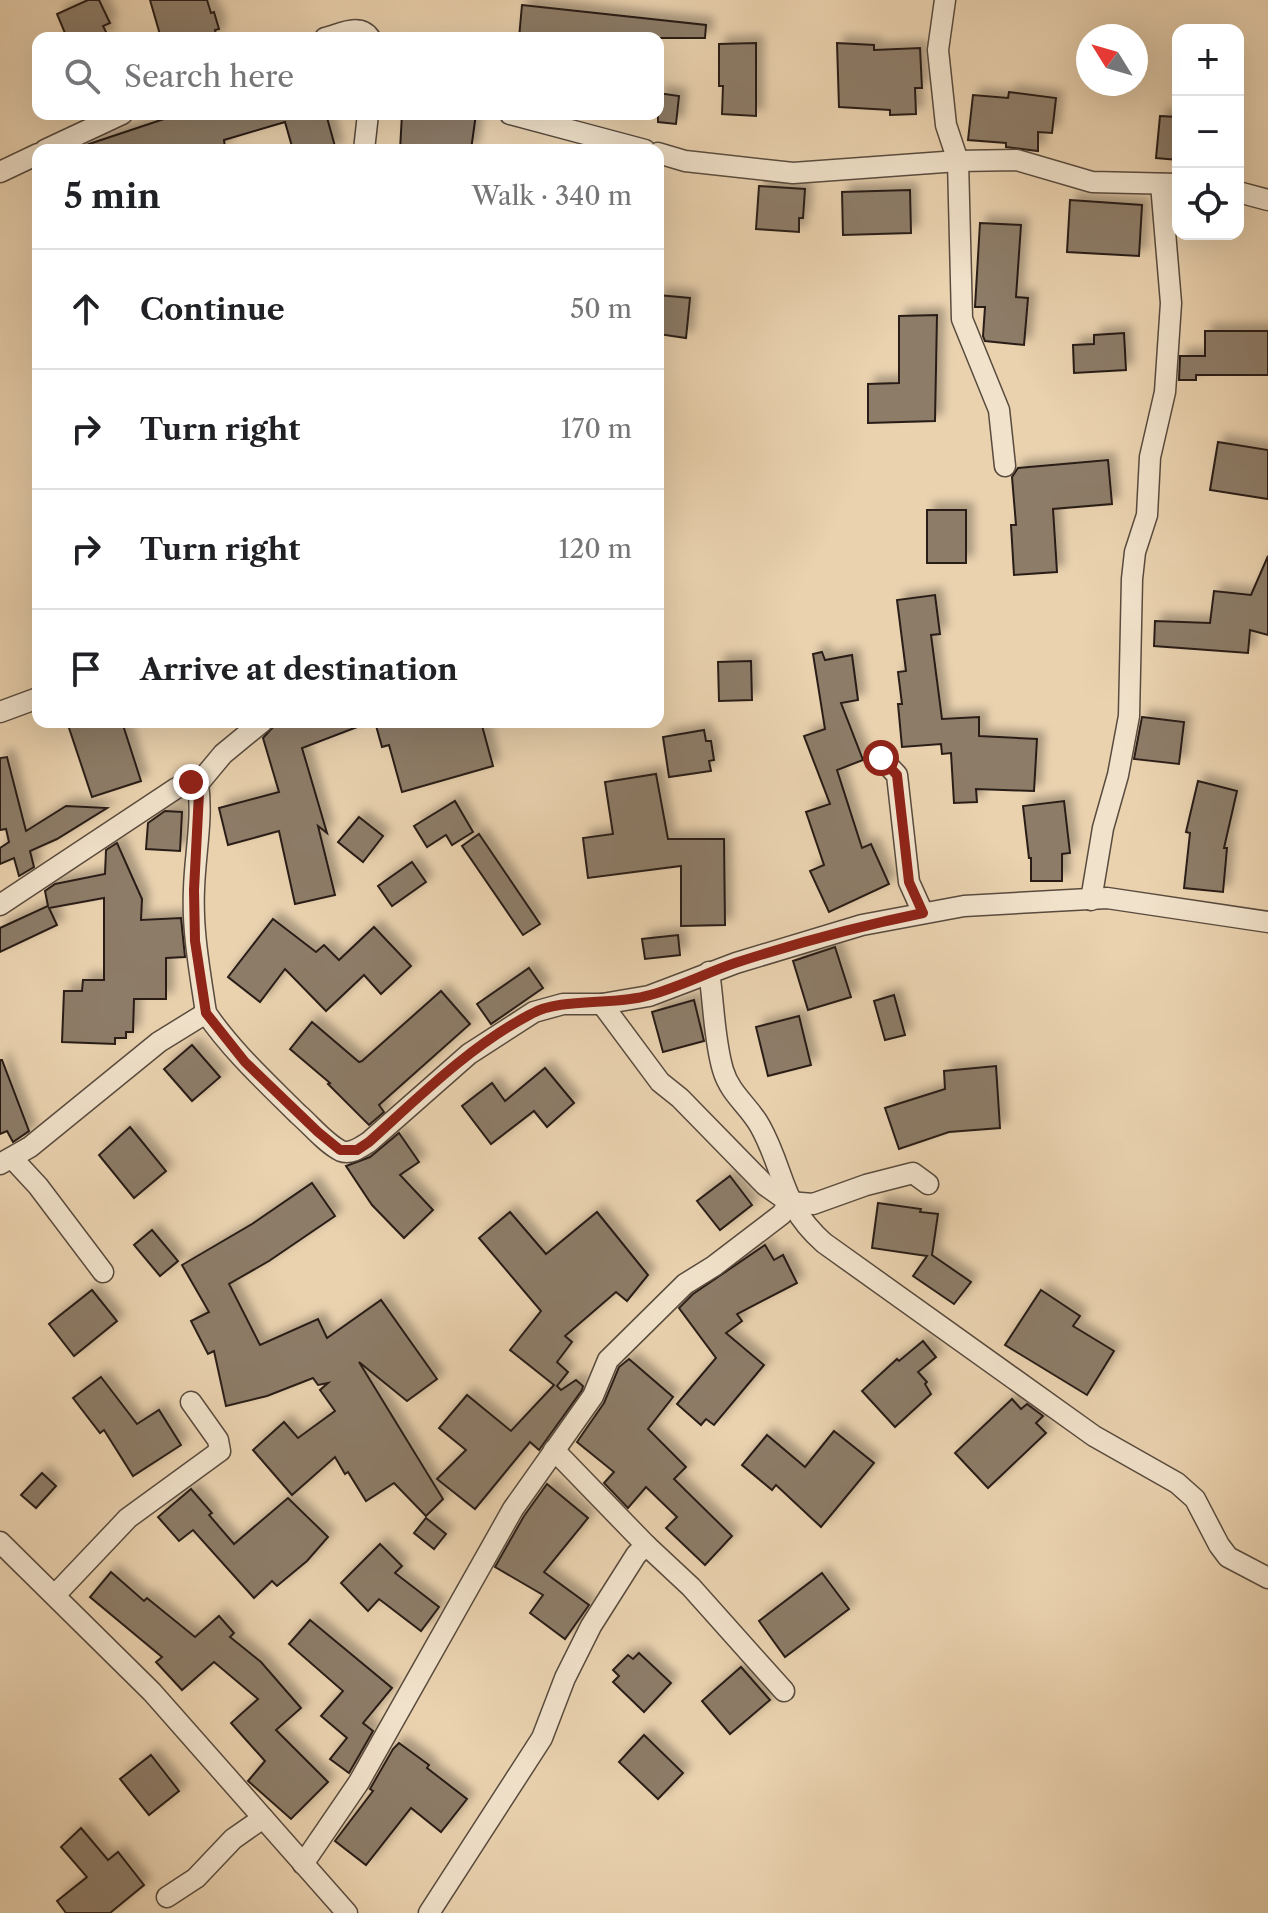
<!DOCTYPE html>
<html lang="en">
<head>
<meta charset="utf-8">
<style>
	body { margin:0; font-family:"Libre Caslon Text",serif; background:#f6f6f6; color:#202124 }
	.controls { position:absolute; right:24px; top:24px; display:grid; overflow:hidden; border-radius:16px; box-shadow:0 8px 32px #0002 }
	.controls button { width:72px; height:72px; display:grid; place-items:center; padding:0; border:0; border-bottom:2px solid #e0e0e0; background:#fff; color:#202124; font:40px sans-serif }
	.compass { position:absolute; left:1076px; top:24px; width:72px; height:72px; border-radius:50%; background:#fff; box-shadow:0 8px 32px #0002; rotate:307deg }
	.stop { position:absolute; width:24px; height:24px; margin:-18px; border:6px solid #8f2418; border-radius:50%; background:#fff }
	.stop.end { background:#8f2418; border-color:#fff; box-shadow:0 2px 8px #0008 }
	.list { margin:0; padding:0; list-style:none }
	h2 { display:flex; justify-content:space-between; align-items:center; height:104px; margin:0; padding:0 32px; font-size:34px }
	h2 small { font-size:26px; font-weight:400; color:#757577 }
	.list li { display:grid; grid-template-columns:52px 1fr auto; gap:24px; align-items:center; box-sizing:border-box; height:120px; padding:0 32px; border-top:2px solid #e0e0e0 }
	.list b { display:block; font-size:30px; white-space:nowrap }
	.list em { font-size:26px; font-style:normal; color:#757577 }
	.icon { flex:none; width:44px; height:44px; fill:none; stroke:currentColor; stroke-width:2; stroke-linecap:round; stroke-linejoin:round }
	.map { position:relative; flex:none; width:1268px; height:1913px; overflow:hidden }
	.search { position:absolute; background:#fff; box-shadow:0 8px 32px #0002; left:32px; top:32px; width:632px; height:88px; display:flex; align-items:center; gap:20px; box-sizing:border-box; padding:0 28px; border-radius:16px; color:#757577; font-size:30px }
	.panel { position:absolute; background:#fff; box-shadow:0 8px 32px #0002; left:32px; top:144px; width:632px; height:584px; border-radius:16px }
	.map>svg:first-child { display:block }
	.building { fill:#8d7c67; stroke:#291e18; stroke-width:2; filter:url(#shadow) }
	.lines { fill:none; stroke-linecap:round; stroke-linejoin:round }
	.minor-casing { stroke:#594b3e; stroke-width:23 }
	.minor { stroke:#f1e2cb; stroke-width:20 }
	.route { stroke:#8f2418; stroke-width:10 }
</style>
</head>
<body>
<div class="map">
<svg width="1268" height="1913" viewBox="0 0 1268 1913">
	<defs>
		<filter id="shadow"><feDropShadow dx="7" dy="-7" stdDeviation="4" flood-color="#0004"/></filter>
	</defs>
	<rect width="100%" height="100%" fill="#ead2af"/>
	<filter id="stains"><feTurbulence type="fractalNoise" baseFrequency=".0025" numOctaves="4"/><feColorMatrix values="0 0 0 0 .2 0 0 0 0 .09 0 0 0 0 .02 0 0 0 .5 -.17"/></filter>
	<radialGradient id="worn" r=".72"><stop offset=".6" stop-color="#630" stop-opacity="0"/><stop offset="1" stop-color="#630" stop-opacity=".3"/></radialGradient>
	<g class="building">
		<path d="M88,0H99L110,23L103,26L109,38H67L57,14Z"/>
		<path d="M150,0H207L211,13L214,12L219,29L215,30L217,38H161Z"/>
		<path d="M522,5L706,25L705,38H519Z"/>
		<path d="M756,43V116L722,114L723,86H719V44Z"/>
		<path d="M837,43L874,45V50L920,48L922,88H915L916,114L890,115V110L839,107Z"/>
		<path d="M1009,92L1056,98L1052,133L1038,132V151L1006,147V143L968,140L973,95L1008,98Z"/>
		<path d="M658,93L679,96L676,124L658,122Z"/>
		<path d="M179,114H326L336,150H293L285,122L224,140L225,147L210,150H82V147L89,144Z"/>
		<path d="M402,114L433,116V114H476L471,150H400Z"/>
		<path d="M1160,116L1178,117V160L1156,158Z"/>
		<path d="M759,186L805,189L803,218H799V232L756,229Z"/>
		<path d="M910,190L911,233L843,235L842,192Z"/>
		<path d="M1070,200L1142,205L1139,256L1067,252Z"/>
		<path d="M980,223L1021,225L1016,297L1028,298L1024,345L985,341L983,336L985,307H975Z"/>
		<path d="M658,295L690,298L686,338L658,334Z"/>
		<path d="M937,315L935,421L868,423V384L899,383V316Z"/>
		<path d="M1205,331H1268V375H1196V380H1179L1180,356H1205Z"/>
		<path d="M1124,333L1126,370L1074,373L1073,345L1094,344V335Z"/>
		<path d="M1218,442L1268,450V499L1210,490Z"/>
		<path d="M1108,460L1112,504L1053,509L1057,572L1014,575L1011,525H1016L1012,477L1018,468Z"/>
		<rect x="927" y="510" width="39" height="53"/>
		<path d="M1268,556V635L1250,630L1248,653L1154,646L1155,621L1210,623L1214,591L1251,595Z"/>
		<path d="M935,595L940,634L931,635L942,719L979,717V736L1037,739L1034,791L976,789L977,802L954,803L951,753L942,754L941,744L902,747L898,704H902L898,672L906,671L897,600Z"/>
		<path d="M822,652L825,660L852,655L858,700L841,703L863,760L837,770L862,848L871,844L889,884L829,912L810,871L824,865L806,812L830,804L804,736L825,729L813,654Z"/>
		<path d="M751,661L752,700L719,701L718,662Z"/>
		<path d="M1142,717L1184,722L1179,764L1134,759Z"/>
		<path d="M67,722H122L141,781L92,797Z"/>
		<path d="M288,722L365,724L302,748L327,833L318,826L335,895L295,904L279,831L228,845L219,808L279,792L263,738L274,726Z"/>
		<path d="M375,722H481L493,766L402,792L389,745L382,747Z"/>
		<path d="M704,730L706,741H711L714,760L709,761L711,771L669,777L663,737Z"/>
		<path d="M7,757L26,831L66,806L107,808L57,839L30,851L34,867L19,876L14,858L0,864V848L9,842L6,829L0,830V758Z"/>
		<path d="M656,774L668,839H724L725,925L681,926V866L588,878L583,838L613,834L605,782Z"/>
		<path d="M1198,781L1237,791L1224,848H1227L1223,892L1184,888L1190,833L1186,832Z"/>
		<path d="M455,801L473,832L452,845L446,835L427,847L414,826Z"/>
		<path d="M1064,801L1070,853L1062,854V881H1031V858H1029L1023,806Z"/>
		<path d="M165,811L182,812L180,851L146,849L148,823Z"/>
		<path d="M359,817L383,836L363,862L338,842Z"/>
		<path d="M479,834L540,924L523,935L462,846Z"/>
		<path d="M117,843L142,899L141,920L181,918L185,957L166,958V999H134L133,1032H126V1038H115V1044L62,1042L64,991H82L83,980H104V898L49,908L57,925L0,952V928L48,906L45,891L55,884L105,874L106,850Z"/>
		<path d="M412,862L426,882L392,906L378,886Z"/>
		<path d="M273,919L316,952L324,945L339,960L374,927L411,966L381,994L364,975L326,1011L285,969L260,1002L228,977Z"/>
		<path d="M678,935L680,955L645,959L642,939Z"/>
		<path d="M835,947L851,997L808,1010L793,961Z"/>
		<path d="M529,968L543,988L491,1024L477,1004Z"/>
		<path d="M441,991L470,1024L379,1105L384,1112L369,1125L328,1084L330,1083L290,1049L312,1022L359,1062L362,1061Z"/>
		<path d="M894,995L905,1035L885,1040L874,1001Z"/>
		<path d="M694,1000L704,1041L663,1052L652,1012Z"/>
		<path d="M799,1016L811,1065L768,1076L756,1027Z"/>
		<path d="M192,1045L220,1077L192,1101L164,1069Z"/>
		<path d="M0,1060H2L29,1131L13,1142L7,1131L0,1134Z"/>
		<path d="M996,1066L1000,1128L949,1132L899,1149L885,1108L945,1089L944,1071Z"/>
		<path d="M545,1068L574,1103L547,1127L534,1111L491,1144L462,1106L492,1083L505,1101Z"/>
		<path d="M130,1127L166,1171L134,1198L99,1155Z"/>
		<path d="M399,1133L419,1162L400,1175L433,1210L404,1238L372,1205L346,1166L370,1157Z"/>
		<path d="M730,1176L752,1205L720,1230L697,1201Z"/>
		<path d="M312,1183L335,1216L269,1261L229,1284L260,1345L318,1319L327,1338L381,1300L437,1379L407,1401L359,1362L443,1499L426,1516L394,1483L366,1501L348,1472L345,1474L335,1457L292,1495L253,1450L284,1422L298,1438L335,1411L320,1390L328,1383L318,1385L313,1378L267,1396L226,1406L214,1351L208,1354L191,1321L209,1312L182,1265L252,1224Z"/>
		<path d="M878,1203L921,1209L920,1212L938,1214L932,1255L971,1282L954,1304L913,1276L927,1256L872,1248Z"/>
		<path d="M510,1212L546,1254L597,1212L648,1275L627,1301L616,1292L565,1336L572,1342L557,1362L568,1372L557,1386L561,1390L576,1380L583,1386L582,1390L539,1450L530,1442L475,1509L437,1479L466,1450L439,1428L467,1395L511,1431L554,1385L510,1350L541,1311L479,1238Z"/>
		<path d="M152,1230L178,1261L160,1276L134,1245Z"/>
		<path d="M765,1245L774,1260L783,1255L797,1283L737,1314L742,1321L726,1333L764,1365L714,1425L706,1419L701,1425L677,1404L716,1358L679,1308L693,1294Z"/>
		<path d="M92,1290L117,1321L74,1356L49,1324Z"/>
		<path d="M1041,1290L1080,1316L1073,1326L1114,1351L1087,1395L1005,1345Z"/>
		<path d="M923,1341L936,1357L918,1372L927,1382L925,1384L931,1394L895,1427L862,1391L897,1359L899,1361Z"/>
		<path d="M629,1359L673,1397L648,1429L686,1467L674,1479L732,1536L705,1565L666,1528L677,1517L646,1487L628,1508L604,1483L614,1472L577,1442L604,1403L619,1367Z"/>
		<path d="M101,1377L137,1424L159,1410L181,1445L133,1476L104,1430L100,1433L73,1398Z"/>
		<path d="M1012,1399L1021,1409L1027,1404L1043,1416L1036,1423L1046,1433L988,1488L955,1453Z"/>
		<path d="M834,1431L874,1463L821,1527L776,1485L772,1490L742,1465L767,1435L805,1467Z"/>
		<path d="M42,1473L56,1486L36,1508L21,1495Z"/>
		<path d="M547,1484L588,1518L544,1572L589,1605L565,1639L530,1613L543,1595L495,1567L524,1516Z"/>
		<path d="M191,1489L212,1513L209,1515L234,1544L288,1498L328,1537L307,1561L277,1586L272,1581L254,1598L193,1530L179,1541L158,1517Z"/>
		<path d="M426,1518L446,1534L434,1549L414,1533Z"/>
		<path d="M380,1544L402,1566L395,1573L439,1607L421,1631L379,1599L368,1611L341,1583Z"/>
		<path d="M111,1572L144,1601L147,1598L195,1637L219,1616L234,1633L230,1637L261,1662L301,1708L276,1730L328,1782L291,1819L248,1781L265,1761L231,1723L258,1699L214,1662L182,1690L156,1662L162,1657L90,1597Z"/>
		<path d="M822,1573L849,1609L785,1657L759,1621Z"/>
		<path d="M310,1620L392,1688L363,1723L373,1731L349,1773L330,1759L347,1738L321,1716L343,1691L289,1644Z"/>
		<path d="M639,1653L671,1683L644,1712L613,1682L619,1676L613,1670L628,1655L633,1659Z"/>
		<path d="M741,1667L770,1700L730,1734L702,1701Z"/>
		<path d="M644,1735L683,1773L658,1799L619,1762Z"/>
		<path d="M399,1743L429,1765L427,1768L467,1799L441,1832L411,1808L366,1865L335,1841L373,1791L370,1789L393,1749Z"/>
		<path d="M151,1755L179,1791L149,1815L120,1779Z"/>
		<path d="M81,1828L108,1860L118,1852L144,1885L110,1913H66L57,1901L87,1877L61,1847Z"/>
	</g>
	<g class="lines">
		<defs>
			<g id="minor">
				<path d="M945,0L938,50L946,125L958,161L962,319L999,410L1005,466"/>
				<path d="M325,38C341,34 360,23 370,38"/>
				<path d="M510,114L645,150"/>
				<path d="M45,150L122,114"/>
				<path d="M364,150L368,114"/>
				<path d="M658,153L685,161L793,173L958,161L1017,160L1092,182L1178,184"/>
				<path d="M0,172L38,154"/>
				<path d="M1238,192L1268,200"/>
				<path d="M0,712L38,698"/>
				<path d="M881,758L897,775L909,882L923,913"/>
				<path d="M1091,900L1103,828L1118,775L1129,716L1132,579L1135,552L1147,515L1150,457L1165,392L1171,303L1161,184"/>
				<path d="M0,905L175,789L186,783L198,784"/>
				<path d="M709,972C714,1004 714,1040 723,1070C730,1094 749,1106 760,1126C786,1173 780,1204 824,1243L1094,1436L1177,1483L1195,1499L1219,1545L1228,1557L1268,1578"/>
				<path d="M206,1013C200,972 192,931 194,889C195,854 203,818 198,784L223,754L262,722"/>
				<path d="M12,1158L38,1186L103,1272"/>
				<path d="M0,1164L30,1147L159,1042L206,1013C232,1051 266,1082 298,1114C311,1125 325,1143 341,1151C351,1155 361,1147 369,1142L469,1054L534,1012L563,1004H602L649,996L736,963L862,925L964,906L1107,898L1268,922"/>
				<path d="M789,1202L813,1204L866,1185L913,1173L928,1184"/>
				<path d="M554,1450L646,1545"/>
				<path d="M0,1542L152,1692L347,1913"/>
				<path d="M55,1595L128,1518L220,1451L218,1440L191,1402"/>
				<path d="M303,1864L359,1782L513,1509L593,1396L608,1360L685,1284L714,1266L782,1214L789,1202L765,1185L680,1098L660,1082L602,1004"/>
				<path d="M167,1897L196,1878L233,1839L263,1818"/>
				<path d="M429,1913L542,1738L565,1678L591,1626L636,1555L646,1545L691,1587L784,1691"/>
			</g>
		</defs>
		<use href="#minor" class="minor-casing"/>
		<use href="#minor" class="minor"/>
	</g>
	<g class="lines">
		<path class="route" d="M191,782L198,784L199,793L194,890L195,941L206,1013L245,1062L318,1132L340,1150H357L369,1142C420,1096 470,1046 531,1014C561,997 614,1006 650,995C679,987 706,973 735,963C797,943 859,926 923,913L909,882L897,775L881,758"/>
	</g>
	<rect width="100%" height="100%" filter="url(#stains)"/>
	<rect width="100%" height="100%" fill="url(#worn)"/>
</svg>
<div class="controls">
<button>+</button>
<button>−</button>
<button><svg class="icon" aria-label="locate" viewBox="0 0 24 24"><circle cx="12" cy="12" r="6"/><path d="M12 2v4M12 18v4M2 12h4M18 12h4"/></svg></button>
</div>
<svg class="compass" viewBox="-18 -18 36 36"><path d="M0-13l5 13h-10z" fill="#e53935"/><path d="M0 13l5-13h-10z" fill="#757577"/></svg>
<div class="stop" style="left:881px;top:758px"></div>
<div class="stop end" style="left:191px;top:782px"></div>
<div class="search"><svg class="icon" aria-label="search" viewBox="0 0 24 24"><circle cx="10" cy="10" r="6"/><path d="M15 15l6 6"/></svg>Search here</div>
<section class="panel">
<h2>5 min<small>Walk · 340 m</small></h2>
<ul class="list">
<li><svg class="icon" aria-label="ahead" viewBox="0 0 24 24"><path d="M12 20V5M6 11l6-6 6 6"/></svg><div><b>Continue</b></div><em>50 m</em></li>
<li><svg class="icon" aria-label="right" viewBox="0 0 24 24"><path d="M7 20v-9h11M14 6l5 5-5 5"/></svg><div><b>Turn right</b></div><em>170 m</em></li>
<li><svg class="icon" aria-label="right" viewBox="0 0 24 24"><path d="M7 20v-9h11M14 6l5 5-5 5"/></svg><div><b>Turn right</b></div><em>120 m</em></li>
<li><svg class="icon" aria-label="arrive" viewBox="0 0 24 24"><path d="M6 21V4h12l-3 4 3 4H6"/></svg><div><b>Arrive at destination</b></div></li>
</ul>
</section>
</div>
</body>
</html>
